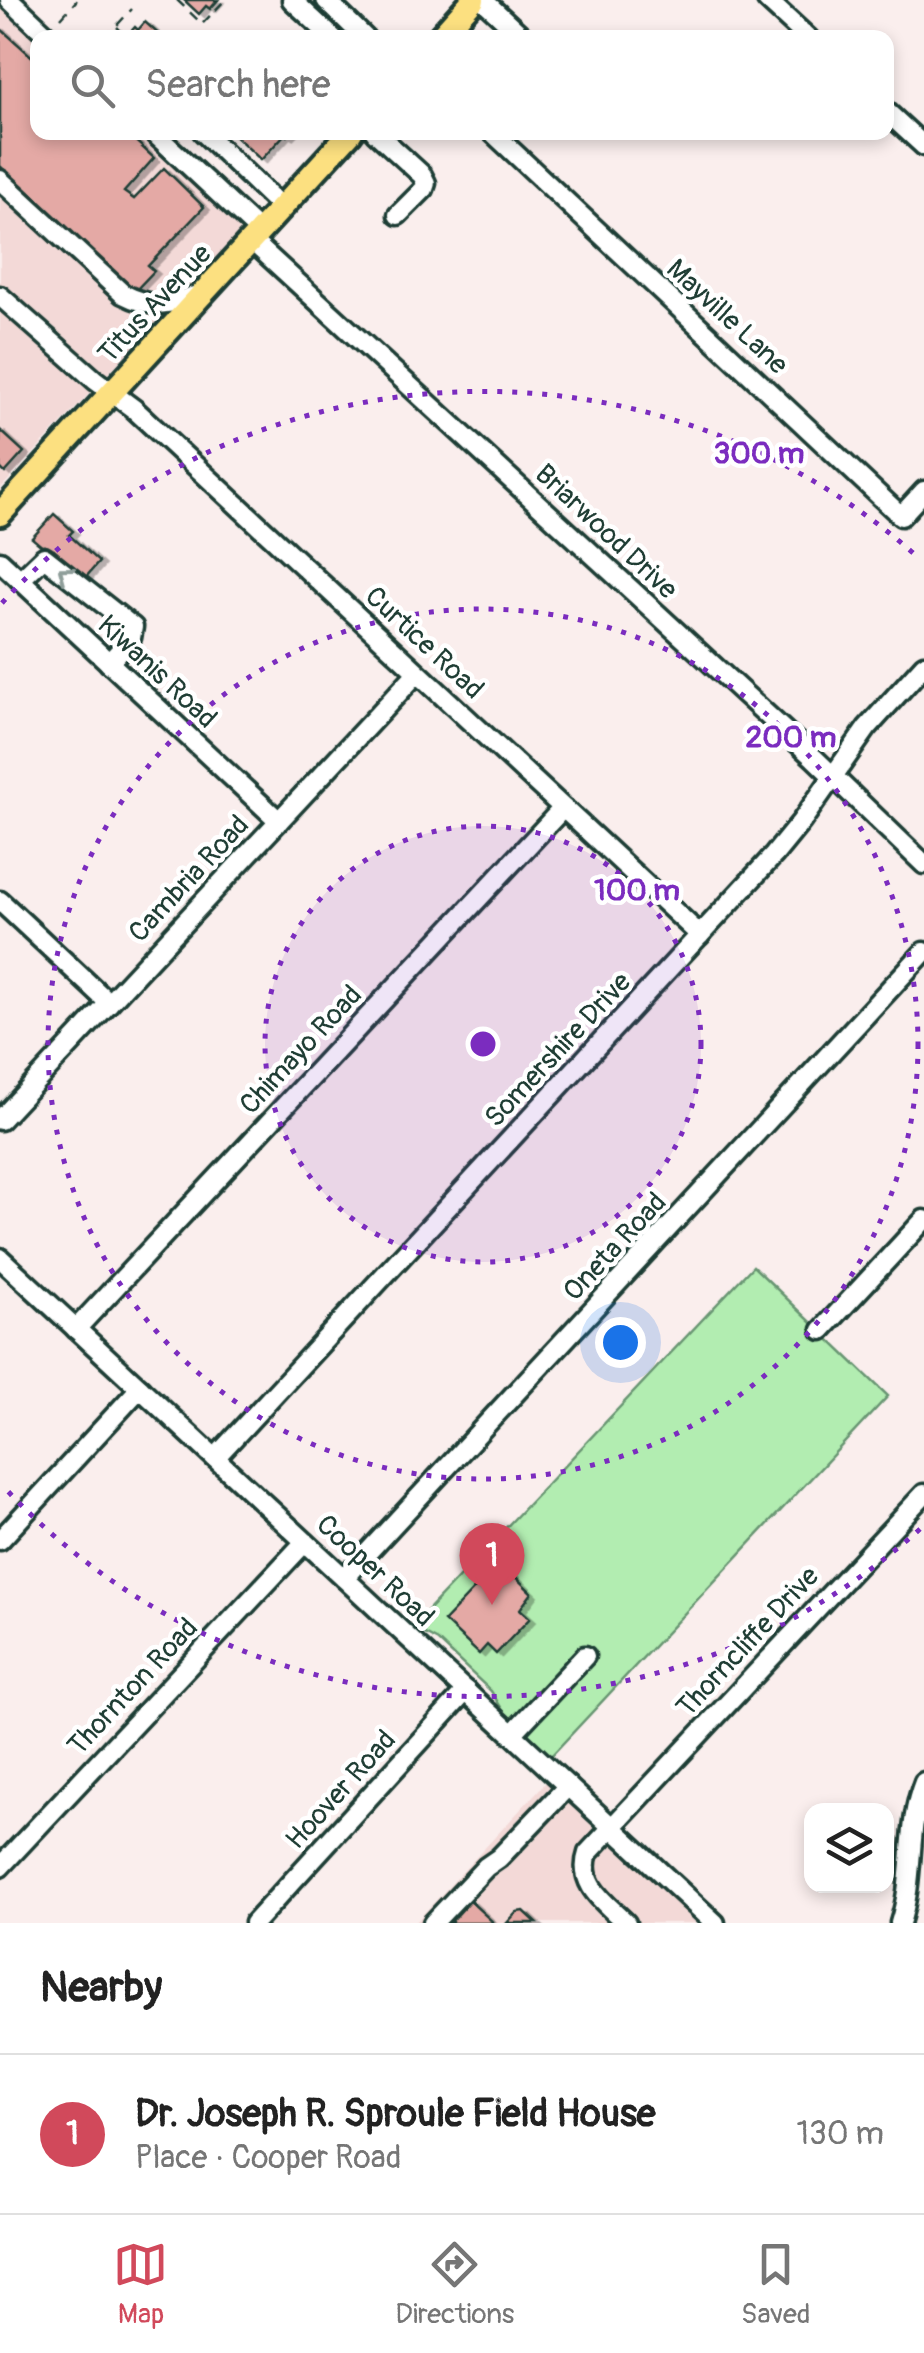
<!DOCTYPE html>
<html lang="en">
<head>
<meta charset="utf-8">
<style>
	body { margin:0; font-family:Pangolin,sans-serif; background:#f2f2f2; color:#222 }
	.controls { position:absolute; right:30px; bottom:30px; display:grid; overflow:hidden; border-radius:20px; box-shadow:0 5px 15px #0003 }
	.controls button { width:90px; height:90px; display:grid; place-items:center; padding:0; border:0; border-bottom:2px solid #e0e0e0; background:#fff; color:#222; font:50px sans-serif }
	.you { position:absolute; left:620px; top:1342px; width:35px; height:35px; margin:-25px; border:8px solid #fff; border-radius:50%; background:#1a73e8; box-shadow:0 0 0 15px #1a73e833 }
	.badge { display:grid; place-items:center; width:65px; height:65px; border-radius:50%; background:#d1495b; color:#fff; font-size:32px; font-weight:700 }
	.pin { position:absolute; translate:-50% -82px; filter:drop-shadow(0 2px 5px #0008) }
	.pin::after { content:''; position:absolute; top:52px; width:35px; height:30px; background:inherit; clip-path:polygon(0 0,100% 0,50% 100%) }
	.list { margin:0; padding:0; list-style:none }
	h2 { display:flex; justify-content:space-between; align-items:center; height:130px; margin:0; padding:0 40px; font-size:42px }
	h2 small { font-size:32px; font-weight:400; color:#767676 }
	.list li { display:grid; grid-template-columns:65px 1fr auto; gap:30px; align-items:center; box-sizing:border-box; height:160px; padding:0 40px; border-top:2px solid #e0e0e0 }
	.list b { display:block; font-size:38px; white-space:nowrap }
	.list p { margin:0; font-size:32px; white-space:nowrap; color:#767676 }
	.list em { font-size:32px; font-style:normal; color:#767676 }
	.icon { flex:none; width:55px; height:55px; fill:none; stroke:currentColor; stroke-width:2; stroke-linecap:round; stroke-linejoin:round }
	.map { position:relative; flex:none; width:924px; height:1923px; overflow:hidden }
	.search { position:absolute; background:#fff; box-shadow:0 5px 15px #0003; left:30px; right:30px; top:30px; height:110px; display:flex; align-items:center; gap:25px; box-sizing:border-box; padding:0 35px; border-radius:20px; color:#767676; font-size:38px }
	.sheet { height:290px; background:#fff }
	nav { display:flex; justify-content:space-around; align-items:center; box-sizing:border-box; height:140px; border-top:2px solid #e0e0e0; background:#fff; font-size:28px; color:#767676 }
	nav a { display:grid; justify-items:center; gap:5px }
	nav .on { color:#d1495b }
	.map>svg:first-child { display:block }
	.built { fill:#f3d9d7 }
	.green { fill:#b2edb1; stroke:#689572; stroke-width:2.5 }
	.building { fill:#e4a9a5; stroke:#1f3d34; stroke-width:2.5; filter:url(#shadow) }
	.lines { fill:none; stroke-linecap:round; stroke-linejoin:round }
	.minor-casing { stroke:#1f3d34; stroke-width:25 }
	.major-casing { stroke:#1f3d34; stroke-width:30 }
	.path { stroke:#1f3d34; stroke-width:2.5; stroke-dasharray:10 8; stroke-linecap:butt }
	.minor { stroke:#fff; stroke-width:18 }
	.major { stroke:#fce080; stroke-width:22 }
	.oneway { stroke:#8f9e9a }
	.ring { fill:none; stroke:#7b2cbf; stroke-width:5; stroke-dasharray:5 10 }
	.labels { text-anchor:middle; stroke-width:9; stroke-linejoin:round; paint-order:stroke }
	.street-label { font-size:28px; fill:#1f3d34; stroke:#fff }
	.centre { fill:#7b2cbf; stroke:#fff; stroke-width:5 }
	.ring-label { font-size:30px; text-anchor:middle; font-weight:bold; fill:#7b2cbf; stroke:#fff; stroke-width:9; stroke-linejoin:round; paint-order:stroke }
</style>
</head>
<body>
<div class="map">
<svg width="924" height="1923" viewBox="0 0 924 1923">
	<defs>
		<filter id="shadow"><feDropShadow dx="5.5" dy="3" stdDeviation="0" flood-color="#0004"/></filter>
	</defs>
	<rect width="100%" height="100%" fill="#faeeed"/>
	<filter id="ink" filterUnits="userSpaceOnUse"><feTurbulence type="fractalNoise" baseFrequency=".01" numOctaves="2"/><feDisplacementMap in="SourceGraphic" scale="20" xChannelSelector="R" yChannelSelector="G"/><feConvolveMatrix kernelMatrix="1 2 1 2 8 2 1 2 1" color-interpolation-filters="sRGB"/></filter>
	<g filter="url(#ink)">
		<g class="built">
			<path d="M0,4L37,39L38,132L140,133L244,228L0,489Z"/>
			<path d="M548,1780L701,1923H415Z"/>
		</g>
		<path class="green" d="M753,1266L888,1396L550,1757L505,1714L491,1691L438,1641L412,1627Z"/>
		<g class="building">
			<path d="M184,0H218L210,9L206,6L199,14Z"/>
			<path d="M145,22L163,38H125L135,27L138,30Z"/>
			<path d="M0,28L38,62V132H126L154,158L124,192L134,199L164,168L204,207L148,266L154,271L134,292L0,166Z"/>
			<path d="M231,132H291L287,136L285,134L261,160Z"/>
			<path d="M0,430L24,452L5,473L0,468Z"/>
			<path d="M54,514L73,531L69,535L99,562L85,578L54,550L51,554L32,538Z"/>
			<path d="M500,1562L532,1593L520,1609L530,1618L496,1654L487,1645L479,1654L444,1621Z"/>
			<path d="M470,1901L494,1923H450Z"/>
			<path d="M524,1911L537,1923H507L517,1912Z"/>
		</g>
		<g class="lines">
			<defs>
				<g id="minor">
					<path d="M10,0L50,38"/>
					<path d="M292,0L333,38"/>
					<path d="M326,0L365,38"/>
					<path d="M483,0L524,38"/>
					<path d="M767,0L808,38"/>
					<path d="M886,111L924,146"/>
					<path d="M153,132L260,232"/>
					<path d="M203,132L282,208"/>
					<path d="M375,132L422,175L426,183L424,189L398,215"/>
					<path d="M492,132L901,516L924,491"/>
					<path d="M0,180L123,294C154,310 169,304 201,294"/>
					<path d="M252,241L814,758L924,864"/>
					<path d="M0,296L95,380L134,409L700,935"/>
					<path d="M0,561L279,821"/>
					<path d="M20,580L44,557L133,627L131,638L109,663"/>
					<path d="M0,901L109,1003"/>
					<path d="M0,1120L417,673"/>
					<path d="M0,1258L715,1923"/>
					<path d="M76,1329L563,808"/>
					<path d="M822,1330L924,1220"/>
					<path d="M215,1458L774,855L801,822L867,728L924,665"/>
					<path d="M0,1540L140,1388"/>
					<path d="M344,1578L924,952"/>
					<path d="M512,1734L585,1656"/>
					<path d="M0,1867L305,1542"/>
					<path d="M254,1923L466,1691"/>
					<path d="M433,1923L486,1867L499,1858L568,1786"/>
					<path d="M626,1923C606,1903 577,1885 588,1853L924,1494"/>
					<path d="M900,1923C915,1877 906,1827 924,1782"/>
				</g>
				<g id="major">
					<path d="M439,38L473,0"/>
					<path d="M0,514L351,132"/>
				</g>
			</defs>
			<use href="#minor" class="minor-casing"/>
			<use href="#major" class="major-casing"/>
			<g class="path">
				<path d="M177,0L202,24L225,0"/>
				<path d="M61,18L77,0"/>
				<path d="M117,27L126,36"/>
				<path d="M105,38L132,9"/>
			</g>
			<use href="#minor" class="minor"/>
			<use href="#major" class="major"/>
		</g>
		<defs><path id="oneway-chevron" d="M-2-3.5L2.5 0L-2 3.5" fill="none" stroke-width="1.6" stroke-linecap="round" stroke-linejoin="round" transform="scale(2.5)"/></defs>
		<use class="oneway" href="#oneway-chevron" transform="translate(65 573) rotate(-143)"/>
	</g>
	<circle cx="483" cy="1044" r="218" fill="#7b2cbf" fill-opacity=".12"/>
	<g class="ring">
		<circle cx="483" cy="1044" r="218"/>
		<circle cx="483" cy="1044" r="435"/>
		<path d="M920 1529A653 653 0 0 1 2 1485M2 603A653 653 0 0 1 920 559"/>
	</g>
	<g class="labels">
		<g class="street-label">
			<text transform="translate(154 303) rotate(-47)" y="10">Titus Avenue</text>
			<text transform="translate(728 316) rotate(43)" y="10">Mayville Lane</text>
			<text transform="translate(607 531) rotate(43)" y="10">Briarwood Drive</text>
			<text transform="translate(425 642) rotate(43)" y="10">Curtice Road</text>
			<text transform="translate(158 671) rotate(43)" y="10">Kiwanis Road</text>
			<text transform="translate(188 878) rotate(-47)" y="10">Cambria Road</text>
			<text transform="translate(300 1049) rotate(-47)" y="10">Chimayo Road</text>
			<text transform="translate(557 1049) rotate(-47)" y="10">Somershire Drive</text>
			<text transform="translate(614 1246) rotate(-47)" y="10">Oneta Road</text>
			<text transform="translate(376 1570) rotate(43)" y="10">Cooper Road</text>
			<text transform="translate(747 1641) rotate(-47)" y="10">Thorncliffe Drive</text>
			<text transform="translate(132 1686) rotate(-47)" y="10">Thornton Road</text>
			<text transform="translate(340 1789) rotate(-48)" y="10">Hoover Road</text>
		</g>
	</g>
	<circle cx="483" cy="1044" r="15" class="centre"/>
	<g class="ring-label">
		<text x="759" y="463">300 m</text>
		<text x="791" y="747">200 m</text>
		<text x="637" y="900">100 m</text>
	</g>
</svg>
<div class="controls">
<button><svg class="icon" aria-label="layers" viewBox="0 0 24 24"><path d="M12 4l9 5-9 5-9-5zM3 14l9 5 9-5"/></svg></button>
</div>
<div class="you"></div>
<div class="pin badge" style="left:492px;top:1605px">1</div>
<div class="search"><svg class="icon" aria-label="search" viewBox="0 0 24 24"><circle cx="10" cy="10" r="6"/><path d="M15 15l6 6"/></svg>Search here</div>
</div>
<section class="sheet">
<h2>Nearby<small></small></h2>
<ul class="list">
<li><span class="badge">1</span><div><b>Dr. Joseph R. Sproule Field House</b><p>Place · Cooper Road</p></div><em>130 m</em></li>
</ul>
</section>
<nav>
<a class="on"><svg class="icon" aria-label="map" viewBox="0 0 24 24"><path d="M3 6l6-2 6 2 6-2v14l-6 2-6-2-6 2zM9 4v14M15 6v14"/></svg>Map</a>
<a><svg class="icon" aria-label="directions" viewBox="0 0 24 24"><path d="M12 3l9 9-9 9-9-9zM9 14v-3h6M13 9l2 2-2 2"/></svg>Directions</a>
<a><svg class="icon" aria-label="saved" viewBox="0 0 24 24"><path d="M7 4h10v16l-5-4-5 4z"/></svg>Saved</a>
</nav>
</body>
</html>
